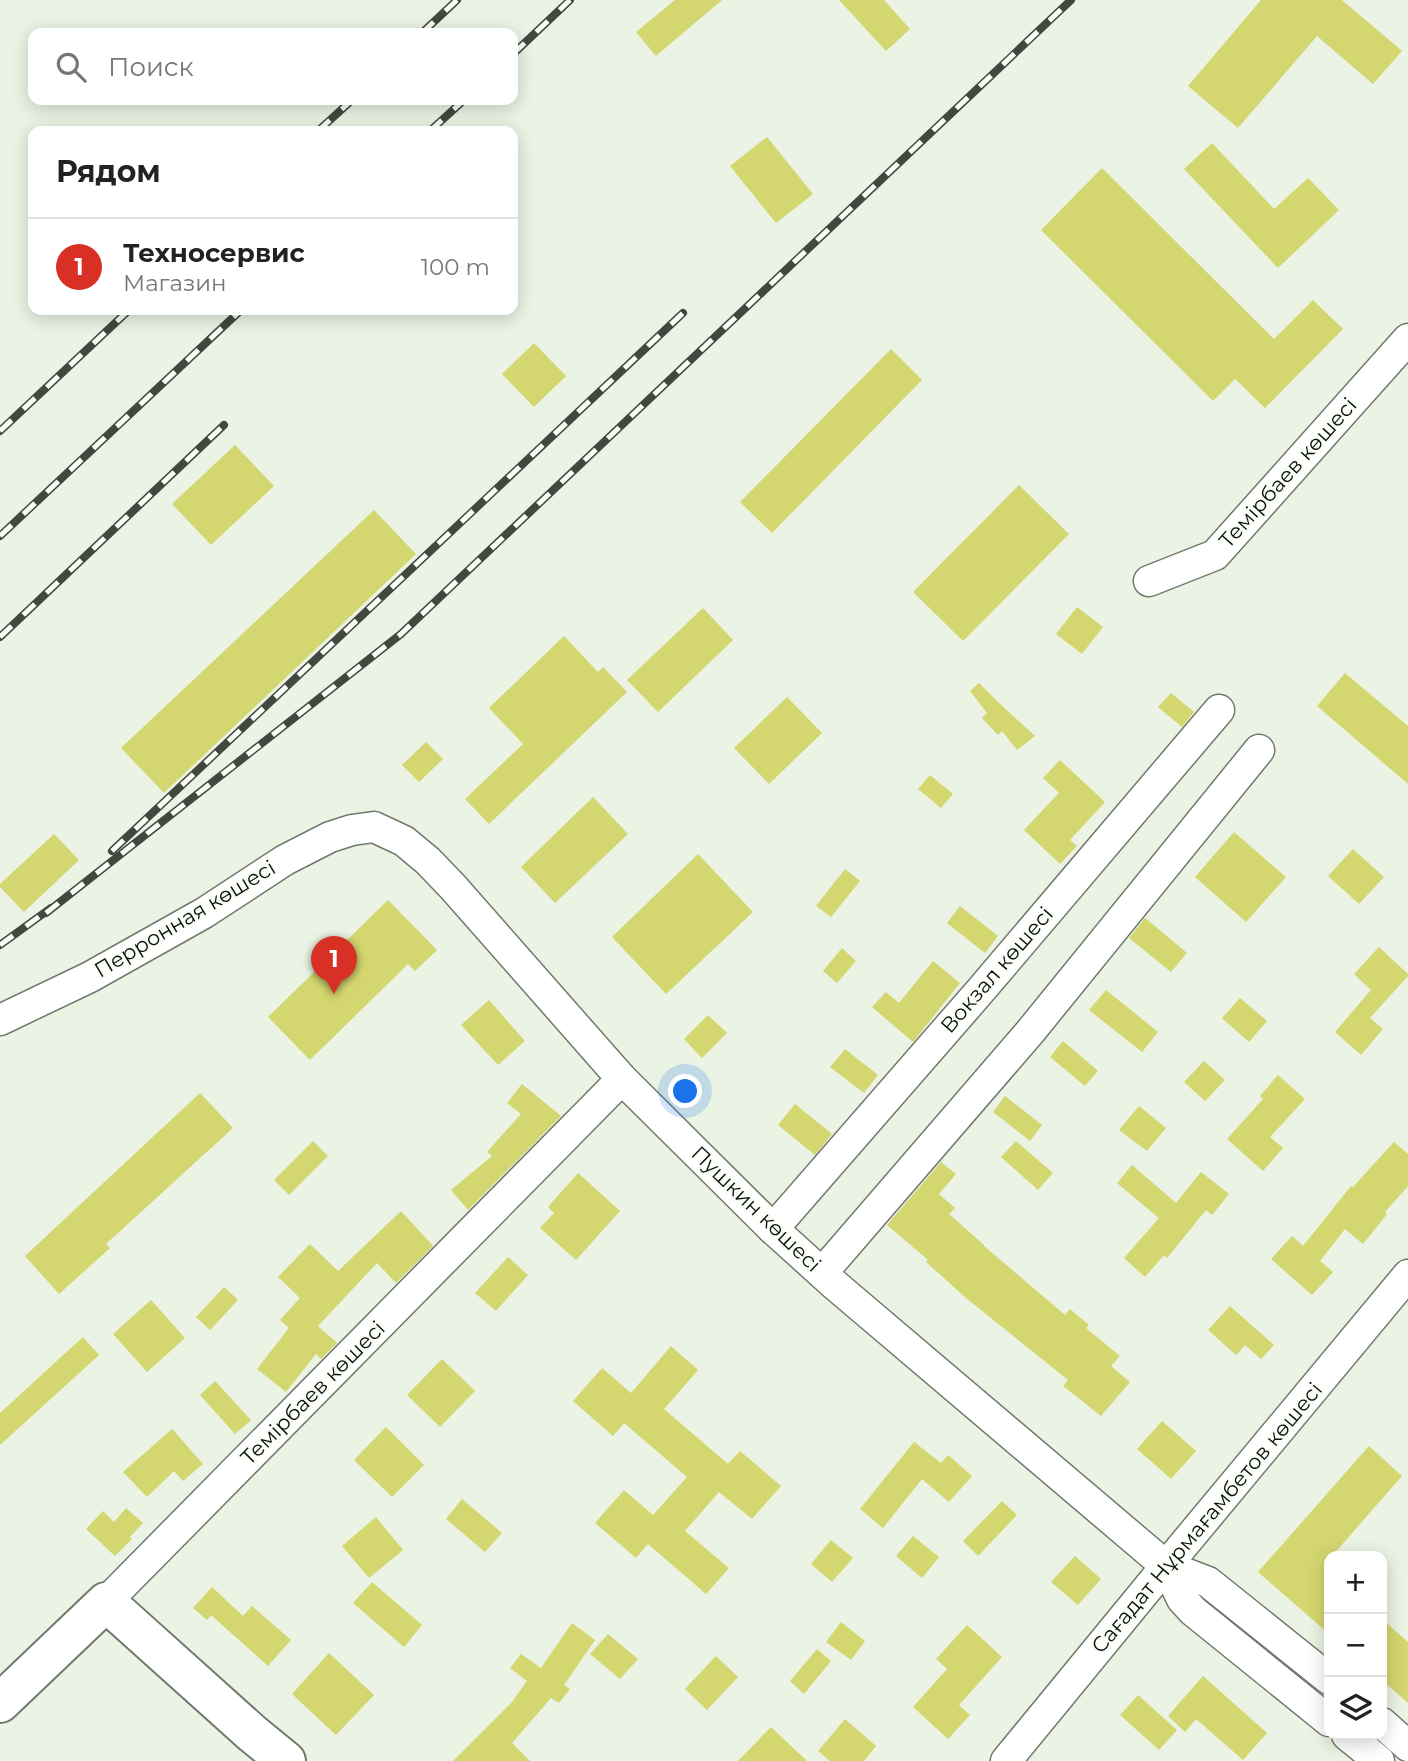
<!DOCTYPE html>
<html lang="ru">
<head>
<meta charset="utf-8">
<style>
	body { margin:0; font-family:Montserrat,sans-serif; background:#f2f2f2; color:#222 }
	.controls { position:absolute; right:21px; bottom:21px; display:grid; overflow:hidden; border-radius:14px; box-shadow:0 4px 18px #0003 }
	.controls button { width:63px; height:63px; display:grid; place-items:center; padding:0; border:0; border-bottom:2px solid #e0e0e0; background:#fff; color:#222; font:35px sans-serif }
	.you { position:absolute; left:686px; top:1092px; width:24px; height:24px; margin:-18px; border:5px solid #fff; border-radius:50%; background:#1a73e8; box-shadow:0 0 0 10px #1a73e833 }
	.badge { display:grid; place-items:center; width:46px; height:46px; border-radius:50%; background:#d93025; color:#fff; font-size:23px; font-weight:700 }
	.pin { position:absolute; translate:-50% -58px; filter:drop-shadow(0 2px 4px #0008) }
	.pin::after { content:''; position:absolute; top:37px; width:24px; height:21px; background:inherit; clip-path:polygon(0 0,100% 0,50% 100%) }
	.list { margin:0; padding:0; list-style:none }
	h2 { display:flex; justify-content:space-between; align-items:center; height:91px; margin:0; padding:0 28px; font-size:30px }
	h2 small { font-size:23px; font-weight:400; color:#767676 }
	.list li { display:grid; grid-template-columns:46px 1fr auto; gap:21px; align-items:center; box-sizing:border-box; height:98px; padding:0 28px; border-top:2px solid #e0e0e0 }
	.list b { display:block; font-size:26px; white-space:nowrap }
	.list p { margin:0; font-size:23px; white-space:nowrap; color:#767676 }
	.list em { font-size:23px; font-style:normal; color:#767676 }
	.icon { flex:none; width:38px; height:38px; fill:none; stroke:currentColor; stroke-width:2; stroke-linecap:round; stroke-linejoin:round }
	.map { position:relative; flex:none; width:1408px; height:1761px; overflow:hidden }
	.search { position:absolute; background:#fff; box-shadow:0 4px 18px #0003; left:28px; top:28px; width:490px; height:77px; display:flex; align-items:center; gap:18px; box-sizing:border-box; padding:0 24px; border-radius:14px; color:#767676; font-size:26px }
	.panel { position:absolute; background:#fff; box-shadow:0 4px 18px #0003; left:28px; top:126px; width:490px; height:189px; border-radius:14px }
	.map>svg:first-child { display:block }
	.building { fill:#d4d76f }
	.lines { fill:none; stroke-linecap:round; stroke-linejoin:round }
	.minor-casing { stroke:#71796c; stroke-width:33 }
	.major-casing { stroke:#71796c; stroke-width:42 }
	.minor { stroke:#fff; stroke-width:30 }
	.major { stroke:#fff; stroke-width:38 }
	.rail-casing { stroke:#424740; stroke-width:8 }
	.rail { stroke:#f9fff6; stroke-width:5; stroke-dasharray:16; stroke-linecap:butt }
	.labels { text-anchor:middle; stroke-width:5; stroke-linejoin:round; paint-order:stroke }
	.street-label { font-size:21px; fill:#0b0e0a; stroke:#f9fff6 }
</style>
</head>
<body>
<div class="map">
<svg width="1408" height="1761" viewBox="0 0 1408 1761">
	<rect width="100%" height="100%" fill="#eaf3e4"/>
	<g class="building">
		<path d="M675,0H722L656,56L636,32Z"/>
		<path d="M839,0H884L910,29L886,51Z"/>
		<path d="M1261,0H1342L1402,51L1373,84L1317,36L1238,128L1188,86Z"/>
		<path d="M767,137L813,194L776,223L730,166Z"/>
		<path d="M1212,143L1274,209L1308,178L1339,210L1278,268L1184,169Z"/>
		<path d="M1102,168L1274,339L1313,300L1343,329L1265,408L1235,379L1213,401L1041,230Z"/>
		<path d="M534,343L566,376L534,407L502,374Z"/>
		<path d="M891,349L922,380L772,533L740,502Z"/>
		<path d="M235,445L274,486L211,545L172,504Z"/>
		<path d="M1019,485L1069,534L963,641L913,592Z"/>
		<path d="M374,510L416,554L164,793L121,748Z"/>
		<path d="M1077,607L1103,627L1082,654L1056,634Z"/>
		<path d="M703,608L733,640L658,712L627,680Z"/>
		<path d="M564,636L598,672L603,667L627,692L489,824L465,799L523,744L489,708Z"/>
		<path d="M1345,673L1408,726V784L1317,706Z"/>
		<path d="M979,683L998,702L1035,736L1017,750L1002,731L998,735L982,718L987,713L970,691Z"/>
		<path d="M1171,693L1194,712L1182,727L1158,707Z"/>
		<path d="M787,697L822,733L769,784L734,748Z"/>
		<path d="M426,742L443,759L419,782L402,765Z"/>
		<path d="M1060,760L1105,802L1070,840L1077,846L1060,864L1024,830L1059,793L1043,778Z"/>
		<path d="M930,775L953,794L941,808L918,789Z"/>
		<path d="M593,797L628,834L555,903L521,867Z"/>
		<path d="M1234,832L1286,877L1246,922L1195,877Z"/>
		<path d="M54,834L79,860L24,912L0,887V884Z"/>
		<path d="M1353,849L1384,877L1359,904L1328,876Z"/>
		<path d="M698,854L753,912L666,994L612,937Z"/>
		<path d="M845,869L860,881L831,917L816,906Z"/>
		<path d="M388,900L437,950L415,971L408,964L310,1060L268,1017Z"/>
		<path d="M960,906L998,936L985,953L947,923Z"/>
		<path d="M1145,918L1187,953L1171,972L1129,938Z"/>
		<path d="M1379,947L1408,974V976L1370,1018L1383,1029L1361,1055L1335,1032L1371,990L1354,974Z"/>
		<path d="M842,948L856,961L837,983L823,971Z"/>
		<path d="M933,961L960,983L913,1042L872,1007L886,992L899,1003Z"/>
		<path d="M1106,990L1158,1032L1142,1052L1089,1010Z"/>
		<path d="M1240,998L1267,1021L1249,1042L1222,1018Z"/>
		<path d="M489,1000L525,1041L498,1065L461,1025Z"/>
		<path d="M708,1015L727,1033L702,1058L684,1039Z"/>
		<path d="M1063,1041L1098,1071L1085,1086L1050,1057Z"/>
		<path d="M845,1049L878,1075L864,1093L830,1067Z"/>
		<path d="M1204,1061L1225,1080L1205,1101L1184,1082Z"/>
		<path d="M1278,1075L1305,1099L1270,1137L1283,1148L1263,1171L1227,1139L1263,1099L1260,1096Z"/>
		<path d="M522,1084L561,1116L468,1210L451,1190L492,1156L487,1152L521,1114L507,1103Z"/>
		<path d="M200,1093L233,1128L106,1244L110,1248L59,1294L25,1256Z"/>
		<path d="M1005,1096L1042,1125L1030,1141L993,1112Z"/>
		<path d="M795,1104L832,1134L815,1155L778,1125Z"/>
		<path d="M1139,1106L1166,1128L1147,1151L1119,1130Z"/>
		<path d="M313,1141L328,1156L289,1195L274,1180Z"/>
		<path d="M1016,1141L1053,1173L1038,1190L1001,1157Z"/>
		<path d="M1394,1142L1408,1154V1186L1385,1212L1387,1214L1363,1244L1345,1229L1320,1261L1333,1272L1312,1295L1271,1259L1292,1236L1303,1246L1351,1186L1353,1187Z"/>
		<path d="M941,1162L956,1174L939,1194L955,1208L949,1214L984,1245V1246L1065,1315L1070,1309L1089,1325L1086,1328L1120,1356L1111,1366L1130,1382L1101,1416L1063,1386L1068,1380L966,1298L926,1262L928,1260L887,1225Z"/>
		<path d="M1132,1165L1176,1203L1201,1172L1229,1194L1212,1215L1206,1210L1167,1258L1164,1255L1145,1277L1124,1258L1159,1218L1117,1183Z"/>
		<path d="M578,1173L620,1211L576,1260L540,1228L554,1213L548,1207Z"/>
		<path d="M401,1211L433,1246L396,1283L377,1263L318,1326L337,1343L321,1359L316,1354L286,1392L257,1369L289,1328L280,1320L300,1298L278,1277L310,1244L338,1271Z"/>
		<path d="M508,1257L528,1275L496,1311L475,1293Z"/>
		<path d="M224,1287L238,1300L210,1330L196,1317Z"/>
		<path d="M151,1300L185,1338L147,1372L113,1334Z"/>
		<path d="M1230,1306L1274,1345L1261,1359L1245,1345L1236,1355L1208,1330Z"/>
		<path d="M83,1337L99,1355L0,1445V1413Z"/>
		<path d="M671,1346L698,1370L664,1409L728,1464L740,1451L781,1486L752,1519L719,1492L685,1531L729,1568L706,1594L648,1544L636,1558L595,1523L624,1490L653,1515L687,1477L624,1423L613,1436L573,1401L602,1368L631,1393Z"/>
		<path d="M442,1359L475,1391L440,1427L407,1395Z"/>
		<path d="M215,1381L251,1420L235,1434L200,1395Z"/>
		<path d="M1162,1421L1196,1451L1171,1479L1137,1449Z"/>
		<path d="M386,1427L424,1465L392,1497L354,1460Z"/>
		<path d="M172,1429L203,1464L183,1481L174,1471L147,1497L123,1472Z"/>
		<path d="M914,1442L941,1463L948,1455L972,1476L949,1502L922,1479L883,1528L860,1509Z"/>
		<path d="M1369,1446L1402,1476L1332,1556H1329V1634L1258,1572Z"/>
		<path d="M462,1499L502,1533L485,1552L446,1519Z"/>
		<path d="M1002,1501L1017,1515L978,1556L963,1541Z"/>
		<path d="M126,1508L143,1523L130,1537L132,1539L115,1556L86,1529L103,1511L114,1522Z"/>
		<path d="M376,1517L403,1550L369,1578L342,1546Z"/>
		<path d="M913,1536L939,1557L922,1578L896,1556Z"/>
		<path d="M831,1540L853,1558L832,1582L811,1564Z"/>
		<path d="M1075,1556L1101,1579L1078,1605L1051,1582Z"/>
		<path d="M372,1582L422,1625L404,1647L353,1603Z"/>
		<path d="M212,1587L243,1616L252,1606L291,1640L268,1666L211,1615L207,1620L193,1608Z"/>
		<path d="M1382,1619L1408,1642V1703L1382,1680Z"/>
		<path d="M841,1622L865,1641L851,1660L826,1642Z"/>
		<path d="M572,1623L595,1640L564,1685L570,1689L559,1703L551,1698L512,1743L530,1761H453L512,1702L527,1681L510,1668L521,1654L541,1668Z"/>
		<path d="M967,1625L1002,1657L959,1705L970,1715L948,1739L913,1707L947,1669L936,1659Z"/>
		<path d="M608,1634L638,1659L620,1679L590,1654Z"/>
		<path d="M817,1649L831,1661L804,1694L790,1681Z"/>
		<path d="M329,1653L374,1695L336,1735L292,1694Z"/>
		<path d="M716,1656L738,1677L707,1710L685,1689Z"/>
		<path d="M1203,1676L1267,1733L1243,1760L1196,1719L1185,1732L1168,1716Z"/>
		<path d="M1138,1695L1177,1730L1159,1750L1120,1715Z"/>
		<path d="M845,1719L876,1746L864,1761H830L818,1751Z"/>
		<path d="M771,1727L807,1761H738Z"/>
	</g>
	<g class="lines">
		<defs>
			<g id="minor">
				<path d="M1149,581L1215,555L1408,339"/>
				<path d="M0,1020L90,977L204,913L285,860L330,837L352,830L374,827L404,841L428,861L453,887L622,1079L773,1229L835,1285L1166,1566L1208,1582L1329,1679"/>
				<path d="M773,1229L981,990L1219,710"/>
				<path d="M822,1273L1030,1032L1259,750"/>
				<path d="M1166,1566L1182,1599L1193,1611L1329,1721"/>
				<path d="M106,1602L622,1079"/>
				<path d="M1382,1723L1408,1746"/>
				<path d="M1347,1735L1379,1761"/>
				<path d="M1006,1761L1166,1566L1408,1275"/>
			</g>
			<path id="major" d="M0,1703L106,1602L253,1734L286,1761"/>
		</defs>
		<use href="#minor" class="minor-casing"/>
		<use href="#major" class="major-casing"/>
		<use href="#minor" class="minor"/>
		<use href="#major" class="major"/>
		<defs>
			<g id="rail">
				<path d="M422,33L457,0"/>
				<path d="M513,54L570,0"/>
				<path d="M318,131L352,100"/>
				<path d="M430,131L464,100"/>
				<path d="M0,431L129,310"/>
				<path d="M0,536L241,310"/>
				<path d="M0,637L224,425"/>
				<path d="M112,851L683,313"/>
				<path d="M46,913L401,634L1071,0"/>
				<path d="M0,945L51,908"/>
			</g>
		</defs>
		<use href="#rail" class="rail-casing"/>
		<use href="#rail" class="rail"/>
	</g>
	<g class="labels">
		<g class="street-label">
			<text transform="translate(1288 473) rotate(-48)" y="7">Темірбаев көшесі</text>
			<text transform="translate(185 919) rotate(-31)" y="7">Перронная көшесі</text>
			<text transform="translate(997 970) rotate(-49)" y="7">Вокзал көшесі</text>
			<text transform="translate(756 1209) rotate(44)" y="7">Пушкин көшесі</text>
			<text transform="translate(313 1393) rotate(-45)" y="7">Темірбаев көшесі</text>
			<text transform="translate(1207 1518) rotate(-50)" y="7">Сағадат Нұрмағамбетов көшесі</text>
		</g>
	</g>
</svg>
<div class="controls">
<button>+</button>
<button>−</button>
<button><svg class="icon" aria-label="layers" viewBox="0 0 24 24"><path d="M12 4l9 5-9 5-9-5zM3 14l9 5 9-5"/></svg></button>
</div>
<div class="you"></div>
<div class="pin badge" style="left:334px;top:994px">1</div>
<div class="search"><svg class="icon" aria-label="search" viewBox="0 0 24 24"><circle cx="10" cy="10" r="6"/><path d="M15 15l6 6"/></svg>Поиск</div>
<section class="panel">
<h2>Рядом<small></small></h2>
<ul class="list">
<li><span class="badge">1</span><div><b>Техносервис</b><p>Магазин</p></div><em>100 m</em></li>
</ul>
</section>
</div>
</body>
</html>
